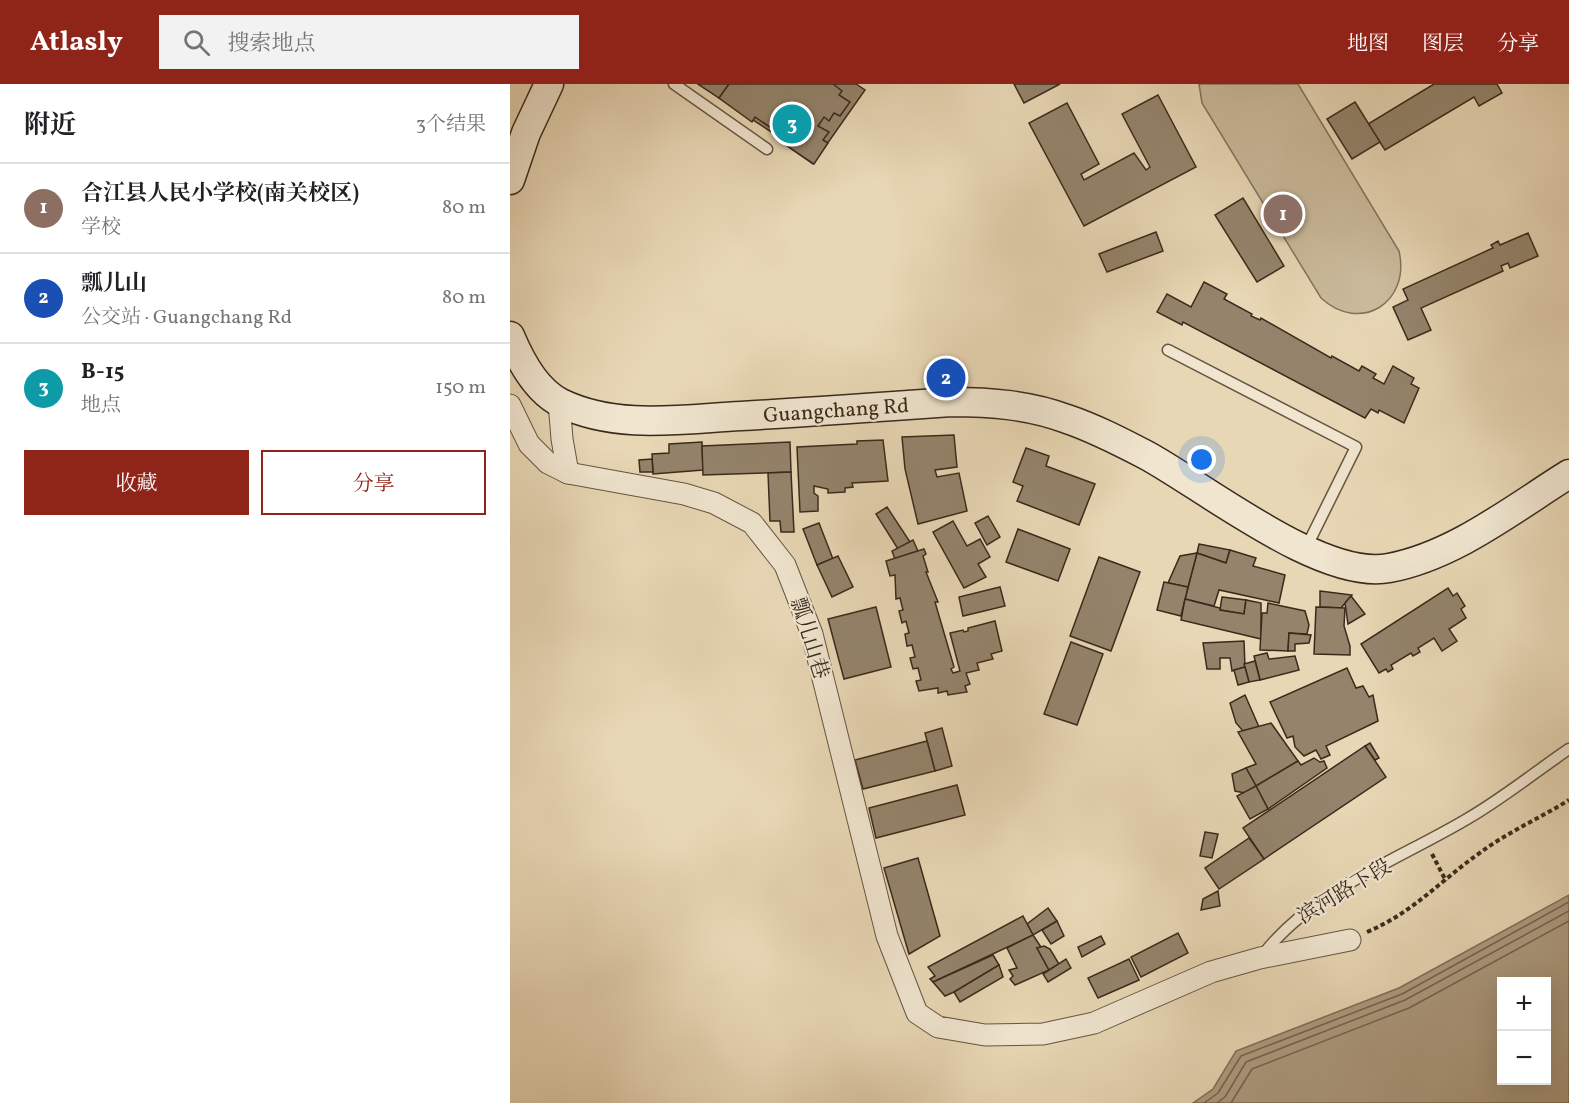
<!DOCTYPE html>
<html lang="zh">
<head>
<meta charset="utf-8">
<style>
	body { margin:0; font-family:Vollkorn,"Noto Serif SC",serif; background:#f2f2f2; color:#202124 }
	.controls { position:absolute; right:18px; bottom:18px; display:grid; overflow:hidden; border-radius:0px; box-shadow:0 6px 24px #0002 }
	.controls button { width:54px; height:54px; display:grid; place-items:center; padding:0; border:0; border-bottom:2px solid #e0e0e0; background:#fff; color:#202124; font:30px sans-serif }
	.you { position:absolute; left:692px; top:376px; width:21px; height:21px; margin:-15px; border:4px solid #fff; border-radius:50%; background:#1a73e8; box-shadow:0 0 0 9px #1a73e833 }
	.badge { display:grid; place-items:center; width:39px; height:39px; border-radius:50%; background:#8f2418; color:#fff; font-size:20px; font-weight:700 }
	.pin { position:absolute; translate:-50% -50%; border:3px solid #fff; box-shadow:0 2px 6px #0006 }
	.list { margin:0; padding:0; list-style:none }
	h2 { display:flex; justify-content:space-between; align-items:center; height:78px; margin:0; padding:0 24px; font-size:26px }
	h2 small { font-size:20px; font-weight:400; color:#757577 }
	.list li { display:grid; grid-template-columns:39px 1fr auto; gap:18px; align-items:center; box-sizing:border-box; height:90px; padding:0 24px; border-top:2px solid #e0e0e0 }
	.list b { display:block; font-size:22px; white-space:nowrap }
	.list p { margin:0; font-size:20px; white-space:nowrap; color:#757577 }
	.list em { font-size:20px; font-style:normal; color:#757577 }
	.actions { display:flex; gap:12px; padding:18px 24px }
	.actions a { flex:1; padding:14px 0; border:2px solid #8f2418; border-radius:0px; text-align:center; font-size:21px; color:#8f2418 }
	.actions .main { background:#8f2418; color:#fff }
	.icon { flex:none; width:33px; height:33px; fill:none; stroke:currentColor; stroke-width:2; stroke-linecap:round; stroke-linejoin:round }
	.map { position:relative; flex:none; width:1059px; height:1019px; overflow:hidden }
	header { display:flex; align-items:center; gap:36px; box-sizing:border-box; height:84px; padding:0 30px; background:#8f2418; color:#fff }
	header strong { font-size:28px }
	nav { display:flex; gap:33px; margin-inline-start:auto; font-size:21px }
	.search { width:420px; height:54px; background:#f2f2f2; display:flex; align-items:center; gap:15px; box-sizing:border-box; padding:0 21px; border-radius:0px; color:#757577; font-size:22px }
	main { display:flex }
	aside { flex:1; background:#fff }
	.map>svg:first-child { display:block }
	.green { fill:#caba9b; stroke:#82725c; stroke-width:1.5 }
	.water { fill:#ad9c81; stroke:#7f6e59; stroke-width:1.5; fill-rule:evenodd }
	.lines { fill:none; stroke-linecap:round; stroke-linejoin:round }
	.shore { stroke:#74634e; stroke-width:1.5 }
	.building { fill:#94846c; stroke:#3a2a1c; stroke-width:1.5 }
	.service-casing { stroke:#665542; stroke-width:13 }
	.minor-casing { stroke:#665542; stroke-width:23 }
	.secondary-casing { stroke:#3a2a1c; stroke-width:31 }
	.path { stroke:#3a2a1c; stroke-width:4; stroke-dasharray:4.5 3; stroke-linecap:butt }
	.service { stroke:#f0e5cf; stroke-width:10 }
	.minor { stroke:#f0e5cf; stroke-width:21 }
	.secondary { stroke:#f0e5cf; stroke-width:28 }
	.labels { text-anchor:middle; stroke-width:4.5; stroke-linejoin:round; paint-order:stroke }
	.street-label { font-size:21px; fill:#3a2a1c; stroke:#f0e5cf }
</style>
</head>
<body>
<header>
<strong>Atlasly</strong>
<div class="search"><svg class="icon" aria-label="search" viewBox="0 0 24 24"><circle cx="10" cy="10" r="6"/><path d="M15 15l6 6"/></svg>搜索地点</div>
<nav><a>地图</a><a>图层</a><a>分享</a></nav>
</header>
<main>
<aside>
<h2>附近<small>3个结果</small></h2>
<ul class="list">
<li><span class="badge" style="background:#8d6e63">1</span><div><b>合江县人民小学校(南关校区)</b><p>学校</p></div><em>80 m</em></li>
<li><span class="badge" style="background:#1a4fb4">2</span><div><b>瓢儿山</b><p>公交站 · Guangchang Rd</p></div><em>80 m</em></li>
<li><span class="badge" style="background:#0f9aa8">3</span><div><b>B-15</b><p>地点</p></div><em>150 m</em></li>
</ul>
<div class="actions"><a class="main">收藏</a><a>分享</a></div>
</aside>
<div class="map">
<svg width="1059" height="1019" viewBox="0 0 1059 1019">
	<rect width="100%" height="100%" fill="#e8d7b5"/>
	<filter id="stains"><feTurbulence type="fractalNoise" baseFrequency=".00333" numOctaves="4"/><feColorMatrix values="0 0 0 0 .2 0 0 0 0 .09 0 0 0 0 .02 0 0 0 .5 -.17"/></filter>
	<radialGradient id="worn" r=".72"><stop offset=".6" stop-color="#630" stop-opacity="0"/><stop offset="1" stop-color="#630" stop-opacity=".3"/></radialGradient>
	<path class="green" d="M689,0H788L889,167C901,219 850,250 811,214L692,19Z"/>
	<path class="water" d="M1059,811V1019H683L703,1005L726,967L889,904ZM992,898H1036V996H992Z"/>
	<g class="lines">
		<g class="shore">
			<path d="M694,1019L708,1009L731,972L892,910L1059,818"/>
			<path d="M707,1019L715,1013L736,978L895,916L1059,827"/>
			<path d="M721,1019L742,985L899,924L1059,837"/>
		</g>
	</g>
	<g class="building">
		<path d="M188,0H346L355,6L303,80L270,57L272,55Z"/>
		<path d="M188,0H219L209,14Z"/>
		<path d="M219,0H323L332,7L329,11L340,18L330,32L324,29L319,37L314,33L308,42L319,48L313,56L318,59L304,80L270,57L273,52L245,33L242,38L209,14Z"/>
		<path d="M504,0H550L514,19Z"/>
		<path d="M924,0H987L992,9L969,22L964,13L875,66L858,40Z"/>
		<path d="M648,11L686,83L574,142L519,39L557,19L589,80L571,90L574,96L624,69L636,86L640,83L612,30Z"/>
		<path d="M845,18L870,58L842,75L817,35Z"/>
		<path d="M733,114L774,182L747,198L705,131Z"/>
		<path d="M646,148L653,167L597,188L589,170Z"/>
		<path d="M1018,149L1028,172L1000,184L998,179L991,182L993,187L911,224L921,246L898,256L883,223L898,216L893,205L983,164L981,161L988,157L990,161Z"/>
		<path d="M694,198L717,210L714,215L742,230L741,232L750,236L751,234L821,274L822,272L849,287L852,282L866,290L863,294L874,300L883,282L904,294L901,300L909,304L894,339L869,326L868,329L861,325L855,334L673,238L672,241L647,228L657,210L681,223Z"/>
		<path d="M444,351L447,383L425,386L427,393L449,389L457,427L408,440L395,385L392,353Z"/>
		<path d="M373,356L378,397L342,399L343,403L335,404V408L318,409V405L304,402V409L308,412V427L290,428L287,363L347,360V357Z"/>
		<path d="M192,358L193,386L143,390L142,370L159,369V360Z"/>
		<path d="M280,358L281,388L193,391L192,362Z"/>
		<path d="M516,364L539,372L536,382L585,400L569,441L507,417L513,402L503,398Z"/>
		<path d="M142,375L143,388H130L129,376Z"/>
		<path d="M281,388L284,448H271L270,437H260L258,389Z"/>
		<path d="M377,423L400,458L388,465L366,430Z"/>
		<path d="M478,432L490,453L477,461L465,439Z"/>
		<path d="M443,437L457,462L470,455L480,473L468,480L476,493L454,504L423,448Z"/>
		<path d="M309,439L323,475L307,481L293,445Z"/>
		<path d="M508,445L560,465L548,497L496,478Z"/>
		<path d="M403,456L408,467L385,475L382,467Z"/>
		<path d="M689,460L720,466L716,479L687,469Z"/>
		<path d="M414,465L416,470L413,472L418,488H416L428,518H425L444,583L441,585L443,589L450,587L440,549L453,546L454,548L458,547V544L485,537L492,567L481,570L483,575L467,579L469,586L456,589L460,600L455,602L457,608L438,611L437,607L428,609V604L409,607L406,597L411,596L408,584L403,585L400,574L405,573L402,561L397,562L395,550L399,549L396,537L392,539L389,527L393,526L390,514L386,515L385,491L380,492L376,477Z"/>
		<path d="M720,466L746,474L743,482L775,491L769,519L709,506L704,522L675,515L687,469L716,479Z"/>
		<path d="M687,469L678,503L658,499L670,472Z"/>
		<path d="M328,472L343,503L322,513L307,481Z"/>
		<path d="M589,473L630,488L601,567L560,552Z"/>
		<path d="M654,498L678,503L671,532L647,526Z"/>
		<path d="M490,503L495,522L453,532L449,513Z"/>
		<path d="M938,504L943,512L947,509L955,522L951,525L956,534L939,545L947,557L932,567L924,554L908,564L910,568L903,572L901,569L881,581L883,585L878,588L876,585L869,589L851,560Z"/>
		<path d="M810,507L842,511L831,524L810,523Z"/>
		<path d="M841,512L855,530L838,540L835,519Z"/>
		<path d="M712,513L736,516L734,530L710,526Z"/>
		<path d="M675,515L710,524V526L734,530L736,516L751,519V555L671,536Z"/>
		<path d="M758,519L795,527L799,541L797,550L779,549L778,567L750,566L752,529H757Z"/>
		<path d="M366,523L381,583L334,595L318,535Z"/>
		<path d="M806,523L835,524L834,542L840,562V571L804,570Z"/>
		<path d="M779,549L801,551L799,559L785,560V567H778Z"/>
		<path d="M734,557L735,583L722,587L720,574H710V585H697L693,559Z"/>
		<path d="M561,558L593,570L567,641L534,630Z"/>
		<path d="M757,569L759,575L785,572L789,586L750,596L744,572Z"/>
		<path d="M745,577L750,596L739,598L734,580Z"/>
		<path d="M735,583L739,598L728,601L724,586Z"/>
		<path d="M837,584L846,604L853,602L859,613L863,611L868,637L816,662L820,671L811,675L806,666L794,672L785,663L783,652L777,654L760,618Z"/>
		<path d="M735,611L749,643L733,647L726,639L720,619Z"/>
		<path d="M761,639L788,677L746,702L736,684L746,680L728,648Z"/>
		<path d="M432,644L442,682L425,687L415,649Z"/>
		<path d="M417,657L425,687L353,705L345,676Z"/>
		<path d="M860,659L869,674L865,676L855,662Z"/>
		<path d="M855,662L876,693L754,775L733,744Z"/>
		<path d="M804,674L810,678L814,677L817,684L758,725L746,702L788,677L791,681Z"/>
		<path d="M736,684L746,702L735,709L725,707L722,690Z"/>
		<path d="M447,701L455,731L366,754L359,724Z"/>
		<path d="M746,702L758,725L740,735L727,712Z"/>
		<path d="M695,748L708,750L702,774L690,772Z"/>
		<path d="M739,754L754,775L709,805L695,784Z"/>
		<path d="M408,774L430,852L399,870L374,784Z"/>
		<path d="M708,807L710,822L691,826L693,815Z"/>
		<path d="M538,824L547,837L523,851L517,840Z"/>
		<path d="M513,832L523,851L423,898L420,895L425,892L418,883Z"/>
		<path d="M547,837L554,852L541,860L532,846Z"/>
		<path d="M668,849L678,869L631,893L621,873Z"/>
		<path d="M523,851L531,863L527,864L539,886L505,901L500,895L503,892L499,886L507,884L497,864Z"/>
		<path d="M591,852L595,860L572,873L568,863Z"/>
		<path d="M534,862L540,865L549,880L539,886L527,864Z"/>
		<path d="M483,871L489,881L444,908L435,912L423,898Z"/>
		<path d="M556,875L561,884L538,898L533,890Z"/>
		<path d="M619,875L629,896L588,914L578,894Z"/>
		<path d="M489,881L493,893L450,918L444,908Z"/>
	</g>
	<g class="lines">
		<defs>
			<g id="service">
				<path d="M164,0L257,65"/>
				<path d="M658,266L846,363L796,464"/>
				<path d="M752,872C801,807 888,776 957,735C992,715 1025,688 1059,665"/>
			</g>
			<g id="minor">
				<path d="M49,318L52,355L58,389"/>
				<path d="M0,321L19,360L38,379L58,389L174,410L204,419L242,439L275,481L302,550L377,852L407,929L428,943L475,951L533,950L584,939L701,888L750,874L840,856"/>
			</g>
			<g id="secondary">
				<path d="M0,96L16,49L39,0"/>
				<path d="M0,252C10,276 26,307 51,319C107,346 172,335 231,332C301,328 371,323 441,318C481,318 520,321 557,335C584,344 611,358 636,371C695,403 812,497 879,484C944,472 1003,425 1059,390"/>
			</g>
		</defs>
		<use href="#service" class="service-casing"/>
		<use href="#minor" class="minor-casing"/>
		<use href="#secondary" class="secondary-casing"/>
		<g class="path">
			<path d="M922,770L936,797"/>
			<path d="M857,848C904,828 931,796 971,768C998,748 1030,734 1059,716"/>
		</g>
		<use href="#service" class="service"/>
		<use href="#minor" class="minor"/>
		<use href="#secondary" class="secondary"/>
	</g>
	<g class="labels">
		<g class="street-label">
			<text transform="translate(326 326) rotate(-4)" y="7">Guangchang Rd</text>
			<text transform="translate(300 554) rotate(73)" y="7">瓢儿山巷</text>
			<text transform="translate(834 807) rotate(-31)" y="7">滨河路下段</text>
		</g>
	</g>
	<rect width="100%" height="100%" filter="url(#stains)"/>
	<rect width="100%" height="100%" fill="url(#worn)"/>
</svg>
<div class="controls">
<button>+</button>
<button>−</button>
</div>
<div class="you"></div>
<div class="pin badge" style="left:773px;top:130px;background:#8d6e63">1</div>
<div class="pin badge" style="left:436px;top:294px;background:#1a4fb4">2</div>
<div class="pin badge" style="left:282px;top:40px;background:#0f9aa8">3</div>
</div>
</main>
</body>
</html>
